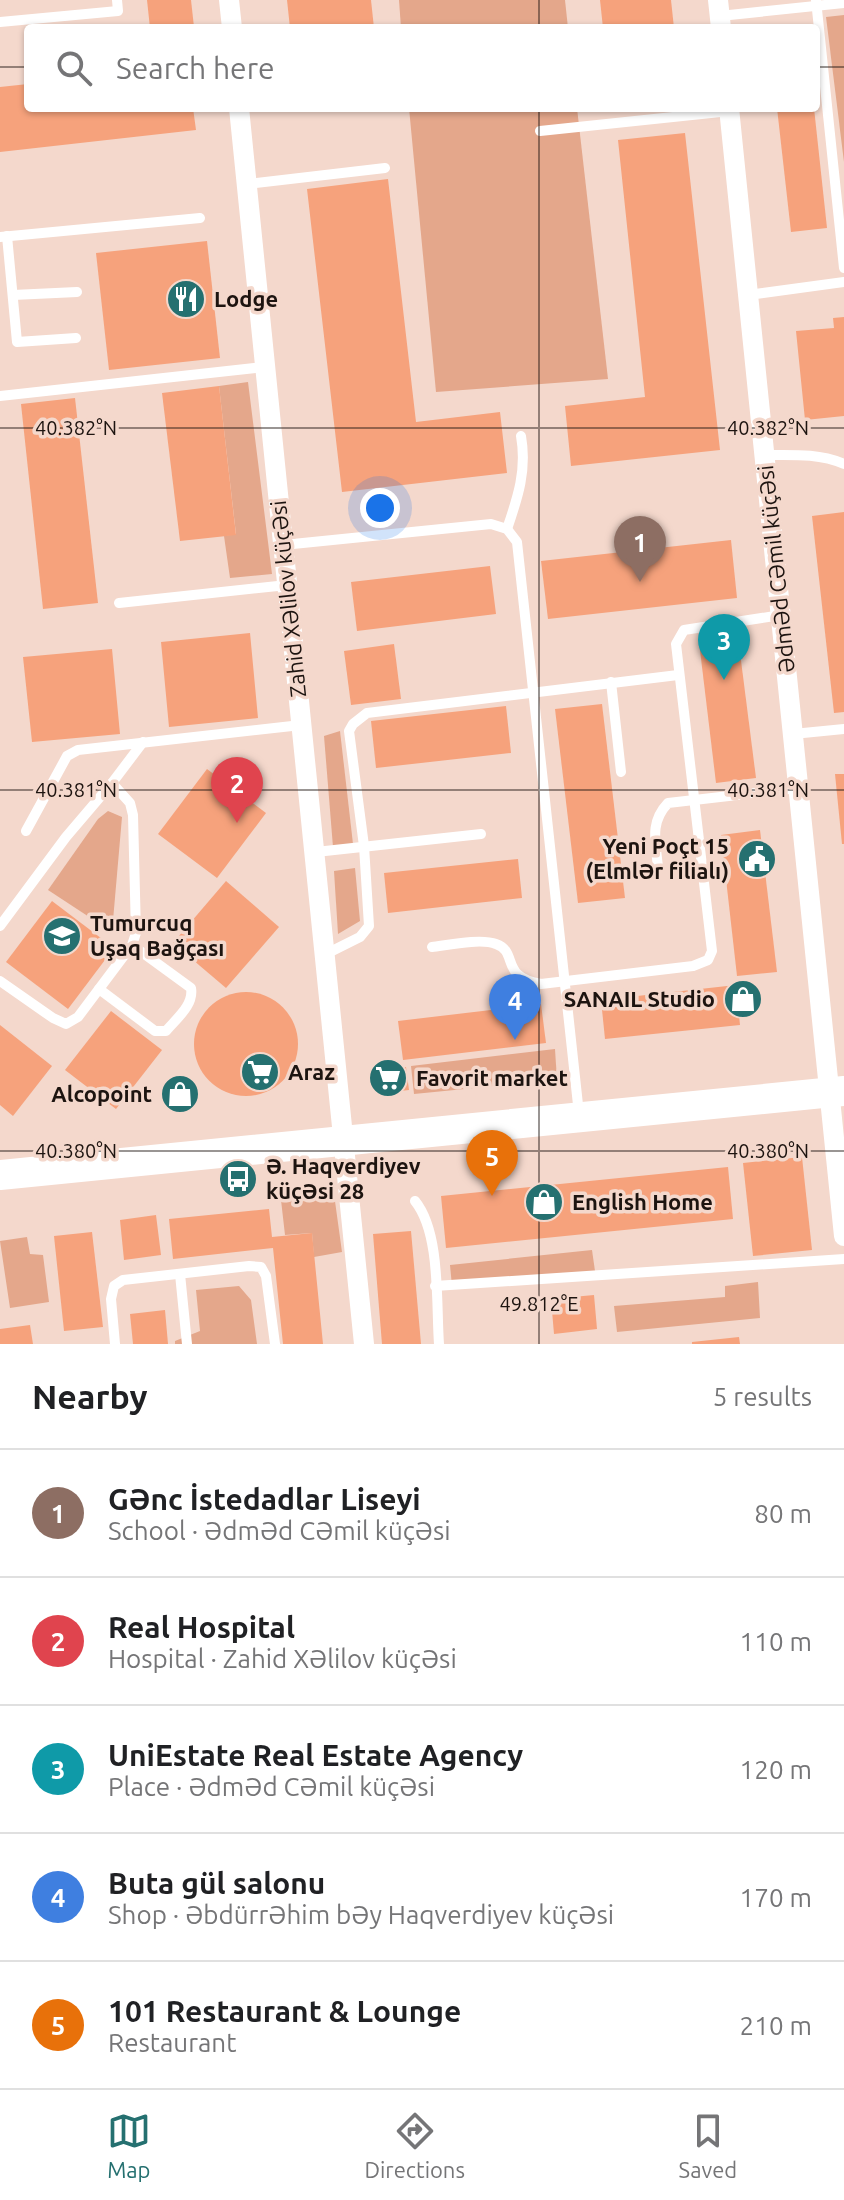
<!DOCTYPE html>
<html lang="en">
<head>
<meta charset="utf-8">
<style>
	body { margin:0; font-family:Ubuntu,sans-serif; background:#f2f2f2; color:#202124 }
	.you { position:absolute; left:380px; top:508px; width:28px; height:28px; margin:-20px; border:6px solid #fff; border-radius:50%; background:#1a73e8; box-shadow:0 0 0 12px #1a73e833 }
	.badge { display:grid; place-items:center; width:52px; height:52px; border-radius:50%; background:#257070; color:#fff; font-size:26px; font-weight:700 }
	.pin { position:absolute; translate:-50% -66px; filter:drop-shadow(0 2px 4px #0008) }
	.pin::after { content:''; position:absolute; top:42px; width:28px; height:24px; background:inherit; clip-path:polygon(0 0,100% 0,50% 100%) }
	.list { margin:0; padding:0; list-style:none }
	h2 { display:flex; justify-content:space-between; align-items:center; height:104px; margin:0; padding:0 32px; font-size:34px }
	h2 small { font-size:26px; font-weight:400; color:#757577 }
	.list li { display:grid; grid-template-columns:52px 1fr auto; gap:24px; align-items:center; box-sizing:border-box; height:128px; padding:0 32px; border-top:2px solid #e0e0e0 }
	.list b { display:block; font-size:30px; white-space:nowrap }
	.list p { margin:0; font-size:26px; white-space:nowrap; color:#757577 }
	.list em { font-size:26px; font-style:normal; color:#757577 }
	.icon { flex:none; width:44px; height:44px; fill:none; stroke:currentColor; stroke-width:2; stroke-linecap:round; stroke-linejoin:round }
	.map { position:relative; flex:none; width:844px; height:1344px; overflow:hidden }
	.search { position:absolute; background:#fff; box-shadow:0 2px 6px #0004; left:24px; right:24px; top:24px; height:88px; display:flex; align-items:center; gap:20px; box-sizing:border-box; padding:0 28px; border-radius:8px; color:#757577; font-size:30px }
	.sheet { height:744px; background:#fff }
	nav { display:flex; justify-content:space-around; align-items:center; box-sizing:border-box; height:112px; border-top:2px solid #e0e0e0; background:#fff; font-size:22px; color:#757577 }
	nav a { display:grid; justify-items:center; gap:4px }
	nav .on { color:#257070 }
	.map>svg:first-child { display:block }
	.green { fill:#e4a78b }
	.building { fill:#f6a27c }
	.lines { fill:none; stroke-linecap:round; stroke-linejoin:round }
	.service { stroke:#fff; stroke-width:10 }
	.minor { stroke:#fff; stroke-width:20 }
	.primary { stroke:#fff; stroke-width:30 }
	.ticks { fill:none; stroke:#1d1410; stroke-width:2; stroke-opacity:0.45 }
	.labels { text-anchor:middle; stroke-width:7; stroke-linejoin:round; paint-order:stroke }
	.poi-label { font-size:22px; font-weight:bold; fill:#1d1410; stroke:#f4d8cc; text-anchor:start }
	.street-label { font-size:22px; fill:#1d1410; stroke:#f4d8cc }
	.ticks-label { font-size:20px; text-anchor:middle; fill:#1d1410; stroke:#f4d8cc; stroke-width:7; stroke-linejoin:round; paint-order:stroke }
</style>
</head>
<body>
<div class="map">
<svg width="844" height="1344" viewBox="0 0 844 1344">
	<rect width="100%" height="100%" fill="#f4d8cc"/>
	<g class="green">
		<path d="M399,0H565L568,28H401Z"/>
		<path d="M844,15V162L826,17Z"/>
		<path d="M409,108H577L608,379L436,392Z"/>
		<path d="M248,382L272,574L230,578L224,536L236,534L219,386Z"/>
		<path d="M340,731L353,844L333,847L324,736Z"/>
		<path d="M108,811L122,817L112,932L48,890L98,819Z"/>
		<path d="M355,868L360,921L338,934L334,871Z"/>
		<path d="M555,1049L557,1080L414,1094L411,1066Z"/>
		<path d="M334,1194L342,1252L314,1257L312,1233L285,1235L281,1200Z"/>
		<path d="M27,1237L30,1254L43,1255L49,1302L10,1308L0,1241Z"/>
		<path d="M592,1250L595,1271L452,1286L450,1265Z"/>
		<path d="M758,1282L760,1318L617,1332L614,1306L725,1297V1286Z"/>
		<path d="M239,1286L251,1300L257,1344H175V1341L200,1331L196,1290Z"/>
	</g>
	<g class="building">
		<path d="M147,0H191L194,27L150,28Z"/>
		<path d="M287,0H371L374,28H290Z"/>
		<path d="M600,0H671L674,28H603Z"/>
		<path d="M28,84V108H193L196,130L0,152V87Z"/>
		<path d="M777,108H814L827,228L791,232Z"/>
		<path d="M685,133L720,450L571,466L565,406L645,397L618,140Z"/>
		<path d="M388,179L416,422L500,412L507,473L342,492L307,189Z"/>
		<path d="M207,241L220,358L109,370L96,253Z"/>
		<path d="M844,317V416L805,420L796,331L834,328L833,318Z"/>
		<path d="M219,386L236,535L180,541L162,393Z"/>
		<path d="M75,398L98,603L43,609L21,404Z"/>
		<path d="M844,512V712L834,713L812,516Z"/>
		<path d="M731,540L737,598L548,619L541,561Z"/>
		<path d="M490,566L496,614L357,631L351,582Z"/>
		<path d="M250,633L258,718L169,727L161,642Z"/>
		<path d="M738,637L756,778L716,783L699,642Z"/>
		<path d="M394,644L401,699L351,705L344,651Z"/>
		<path d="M112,649L120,734L32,742L23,657Z"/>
		<path d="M602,704L625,898L578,903L555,709Z"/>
		<path d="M506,706L511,753L376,768L371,721Z"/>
		<path d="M207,769L266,813L217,878L158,834Z"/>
		<path d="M835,774H844V844H842Z"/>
		<path d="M760,830L777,972L737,976L721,835Z"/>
		<path d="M518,859L522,898L388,913L384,873Z"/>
		<path d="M226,881L279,927L226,988L173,943Z"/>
		<path d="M52,901L114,948L68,1009L6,962Z"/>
		<path d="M736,985L740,1025L605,1039L601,1000Z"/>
		<circle cx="246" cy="1044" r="52"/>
		<path d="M541,1004L546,1043L403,1060L398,1021Z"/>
		<path d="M111,1011L162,1050L116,1109L65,1070Z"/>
		<path d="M0,1025L52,1066L13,1116L0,1105Z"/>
		<path d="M406,1067L409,1090L382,1093L379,1071Z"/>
		<path d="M802,1157L812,1250L753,1256L743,1163Z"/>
		<path d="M728,1167L733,1219L446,1248L441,1196Z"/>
		<path d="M269,1209L272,1237L312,1233L323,1344H283L273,1248L173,1259L169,1219Z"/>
		<path d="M156,1215L161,1255L124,1260L120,1220Z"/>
		<path d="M411,1231L421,1344H382L373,1234Z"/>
		<path d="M92,1232L103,1327L64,1331L54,1236Z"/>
		<path d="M594,1295L597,1329L554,1334L551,1299Z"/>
		<path d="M165,1310L168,1344H133L130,1314Z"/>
		<path d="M30,1325L33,1344H0V1329Z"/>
		<path d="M739,1337L740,1344H692V1342Z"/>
	</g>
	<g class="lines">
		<g class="service">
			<path d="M816,0L844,268"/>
			<path d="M720,16L844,3"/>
			<path d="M0,22L118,11L117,0"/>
			<path d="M540,131L730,111"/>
			<path d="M247,184L385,168"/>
			<path d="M7,236L17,342L76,338"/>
			<path d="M0,237L200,218"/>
			<path d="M13,295L77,292"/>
			<path d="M748,295L844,282"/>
			<path d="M0,396L264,367"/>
			<path d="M764,455C791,455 819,453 844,464"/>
			<path d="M507,529C518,497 527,470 521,436"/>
			<path d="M283,545L491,524L507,529L517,542L579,1114"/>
			<path d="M119,603L287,585"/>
			<path d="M611,682L621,772"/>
			<path d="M793,734L844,729"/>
			<path d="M112,783L143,742"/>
			<path d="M26,831L67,756L78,750L301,725"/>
			<path d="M316,852L481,834"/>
			<path d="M658,868C656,843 649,823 668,803L798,788"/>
			<path d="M0,926L66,837L112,783L130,803L133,815L136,933L132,945L78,1017L66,1024L53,1018L0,981"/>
			<path d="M432,947C448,945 481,938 496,944C519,952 499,977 541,984L693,966L708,960L712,951L676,644L684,630L781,615"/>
			<path d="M326,954L360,937L369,926L364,846L349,731L353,724L367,713L678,675"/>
			<path d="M99,989L155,1031H166C177,1018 194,1005 191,988L132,945"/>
			<path d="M415,1201C441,1233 436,1304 439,1344"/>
			<path d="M180,1274L187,1344"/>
			<path d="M435,1286L844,1259"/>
			<path d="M115,1344L111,1299L114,1286L123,1280L249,1266L261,1267L266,1276L275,1344"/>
		</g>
		<g class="minor">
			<path d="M229,0L232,28"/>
			<path d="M718,0L721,28"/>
			<path d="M239,108L364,1344"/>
			<path d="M729,108L844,1236"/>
		</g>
		<path class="primary" d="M0,1175L844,1091"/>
	</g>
	<path class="ticks" d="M539,0V28M0,67H28M816,67H844M539,108V1344M0,428H844M0,790H844M0,1151H844"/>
	<defs>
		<symbol id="restaurant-disc" viewBox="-11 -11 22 22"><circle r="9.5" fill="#257070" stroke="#f4d8cc"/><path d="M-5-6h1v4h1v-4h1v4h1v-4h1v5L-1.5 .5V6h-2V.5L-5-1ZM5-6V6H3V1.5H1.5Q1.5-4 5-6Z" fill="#fff"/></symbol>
		<symbol id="civic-disc" viewBox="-11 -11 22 22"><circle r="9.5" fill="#257070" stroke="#f4d8cc"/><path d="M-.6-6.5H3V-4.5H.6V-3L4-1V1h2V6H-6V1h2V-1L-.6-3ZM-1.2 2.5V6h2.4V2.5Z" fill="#fff"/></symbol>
		<symbol id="school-disc" viewBox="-11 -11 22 22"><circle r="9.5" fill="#257070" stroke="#f4d8cc"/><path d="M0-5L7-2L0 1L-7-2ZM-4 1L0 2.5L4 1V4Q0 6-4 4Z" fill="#fff"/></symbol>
		<symbol id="shop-disc" viewBox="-11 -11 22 22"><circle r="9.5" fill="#257070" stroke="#f4d8cc"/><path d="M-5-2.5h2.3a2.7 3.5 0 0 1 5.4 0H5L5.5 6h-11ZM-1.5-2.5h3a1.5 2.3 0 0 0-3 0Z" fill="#fff"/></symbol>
		<symbol id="supermarket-disc" viewBox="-11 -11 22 22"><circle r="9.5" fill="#257070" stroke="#f4d8cc"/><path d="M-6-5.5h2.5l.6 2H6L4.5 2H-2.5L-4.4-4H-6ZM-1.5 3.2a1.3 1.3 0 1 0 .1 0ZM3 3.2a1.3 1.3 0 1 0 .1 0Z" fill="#fff"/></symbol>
		<symbol id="bus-disc" viewBox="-11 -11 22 22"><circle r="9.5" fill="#257070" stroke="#f4d8cc"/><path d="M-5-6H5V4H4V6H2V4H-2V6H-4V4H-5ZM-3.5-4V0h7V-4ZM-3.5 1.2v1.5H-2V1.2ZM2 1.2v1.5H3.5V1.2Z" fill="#fff"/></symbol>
	</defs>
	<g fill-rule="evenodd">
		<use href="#restaurant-disc" x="164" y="277" width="44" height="44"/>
		<use href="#civic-disc" x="735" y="837" width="44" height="44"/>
		<use href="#school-disc" x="40" y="914" width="44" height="44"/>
		<use href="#shop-disc" x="721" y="977" width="44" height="44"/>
		<use href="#supermarket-disc" x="238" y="1050" width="44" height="44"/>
		<use href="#supermarket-disc" x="366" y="1056" width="44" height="44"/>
		<use href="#shop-disc" x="158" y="1072" width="44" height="44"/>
		<use href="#bus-disc" x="216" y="1157" width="44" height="44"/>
		<use href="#shop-disc" x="522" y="1180" width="44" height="44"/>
	</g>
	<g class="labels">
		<g class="poi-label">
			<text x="214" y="307">Lodge</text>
			<text x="729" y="854" text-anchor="end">Yeni Poçt 15<tspan x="729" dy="25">(Elmlər filialı)</tspan></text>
			<text x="90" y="931">Tumurcuq<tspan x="90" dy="25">Uşaq Bağçası</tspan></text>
			<text x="715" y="1007" text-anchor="end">SANAIL Studio</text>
			<text x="288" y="1080">Araz</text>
			<text x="416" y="1086">Favorit market</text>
			<text x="152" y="1102" text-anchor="end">Alcopoint</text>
			<text x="266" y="1174">Ə. Haqverdiyev<tspan x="266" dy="25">küçəsi 28</tspan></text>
			<text x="572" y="1210">English Home</text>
		</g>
		<g class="street-label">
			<text transform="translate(776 569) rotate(-96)" y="8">Ədməd Cəmil küçəsi</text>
			<text transform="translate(288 599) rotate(-96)" y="8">Zahid Xəlilov küçəsi</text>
		</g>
	</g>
	<g class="ticks-label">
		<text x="76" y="435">40.382°N</text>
		<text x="768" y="435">40.382°N</text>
		<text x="76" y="797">40.381°N</text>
		<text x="768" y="797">40.381°N</text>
		<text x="76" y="1158">40.380°N</text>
		<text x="768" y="1158">40.380°N</text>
		<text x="539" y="1311">49.812°E</text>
	</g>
</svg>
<div class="you"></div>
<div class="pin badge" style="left:640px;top:582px;background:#8d6e63">1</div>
<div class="pin badge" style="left:237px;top:823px;background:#e0444e">2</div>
<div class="pin badge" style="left:724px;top:680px;background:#0f9aa8">3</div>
<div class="pin badge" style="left:515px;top:1040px;background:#3f7fe0">4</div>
<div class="pin badge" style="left:492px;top:1196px;background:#e8710a">5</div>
<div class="search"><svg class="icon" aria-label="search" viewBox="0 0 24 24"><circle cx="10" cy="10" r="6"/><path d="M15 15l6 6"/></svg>Search here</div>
</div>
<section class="sheet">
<h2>Nearby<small>5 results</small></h2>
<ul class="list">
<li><span class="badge" style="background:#8d6e63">1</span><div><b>Gənc İstedadlar Liseyi</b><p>School · Ədməd Cəmil küçəsi</p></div><em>80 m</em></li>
<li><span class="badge" style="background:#e0444e">2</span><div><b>Real Hospital</b><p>Hospital · Zahid Xəlilov küçəsi</p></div><em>110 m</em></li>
<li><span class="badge" style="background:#0f9aa8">3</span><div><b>UniEstate Real Estate Agency</b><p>Place · Ədməd Cəmil küçəsi</p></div><em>120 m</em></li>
<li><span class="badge" style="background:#3f7fe0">4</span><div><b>Buta gül salonu</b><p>Shop · Əbdürrəhim bəy Haqverdiyev küçəsi</p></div><em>170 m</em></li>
<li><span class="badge" style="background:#e8710a">5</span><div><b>101 Restaurant &amp; Lounge</b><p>Restaurant</p></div><em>210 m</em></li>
</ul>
</section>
<nav>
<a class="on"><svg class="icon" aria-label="map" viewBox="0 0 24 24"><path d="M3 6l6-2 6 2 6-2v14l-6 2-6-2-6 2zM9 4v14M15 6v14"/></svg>Map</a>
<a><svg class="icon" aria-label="directions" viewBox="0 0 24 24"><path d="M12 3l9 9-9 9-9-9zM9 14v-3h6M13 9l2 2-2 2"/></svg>Directions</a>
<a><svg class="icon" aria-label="saved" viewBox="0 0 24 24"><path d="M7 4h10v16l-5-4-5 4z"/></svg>Saved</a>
</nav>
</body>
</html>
